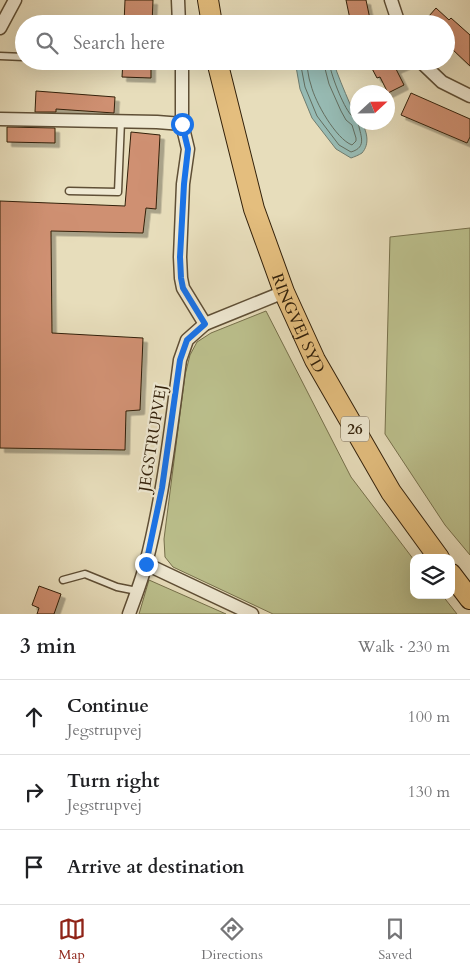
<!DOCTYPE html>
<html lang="en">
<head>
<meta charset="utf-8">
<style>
	body { margin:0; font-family:Cardo,serif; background:#f6f6f6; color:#202124 }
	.controls { position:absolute; right:15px; bottom:15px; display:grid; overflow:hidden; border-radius:10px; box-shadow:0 5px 20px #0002 }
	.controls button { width:45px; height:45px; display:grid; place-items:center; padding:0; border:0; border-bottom:1px solid #e0e0e0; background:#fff; color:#202124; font:25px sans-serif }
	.compass { position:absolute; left:350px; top:85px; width:45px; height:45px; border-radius:50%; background:#fff; box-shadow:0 5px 20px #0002; rotate:68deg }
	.stop { position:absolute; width:15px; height:15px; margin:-11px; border:4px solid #1a73e8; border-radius:50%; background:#fff }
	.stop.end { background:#1a73e8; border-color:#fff; box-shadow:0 1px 5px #0008 }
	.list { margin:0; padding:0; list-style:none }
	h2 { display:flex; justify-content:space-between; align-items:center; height:65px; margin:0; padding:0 20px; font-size:21px }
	h2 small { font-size:16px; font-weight:400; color:#757577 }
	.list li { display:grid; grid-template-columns:32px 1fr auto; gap:15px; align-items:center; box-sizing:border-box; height:75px; padding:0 20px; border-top:1px solid #e0e0e0 }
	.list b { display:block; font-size:19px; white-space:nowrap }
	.list p { margin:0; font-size:16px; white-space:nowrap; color:#757577 }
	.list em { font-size:16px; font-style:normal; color:#757577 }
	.icon { flex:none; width:28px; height:28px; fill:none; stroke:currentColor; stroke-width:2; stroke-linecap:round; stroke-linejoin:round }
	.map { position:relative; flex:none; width:470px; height:614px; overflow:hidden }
	.search { position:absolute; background:#fff; box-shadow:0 5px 20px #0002; left:15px; right:15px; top:15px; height:55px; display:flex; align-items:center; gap:12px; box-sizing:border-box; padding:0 18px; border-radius:28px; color:#757577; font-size:19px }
	.sheet { height:290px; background:#fff }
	nav { display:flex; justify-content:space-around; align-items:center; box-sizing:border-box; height:70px; border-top:1px solid #e0e0e0; background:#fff; font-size:14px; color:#757577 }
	nav a { display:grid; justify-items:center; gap:2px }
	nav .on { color:#8f2418 }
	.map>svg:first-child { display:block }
	.green { fill:#bbbf8c; stroke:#76704b }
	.water { fill:#97bbb4; stroke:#6f7d70 }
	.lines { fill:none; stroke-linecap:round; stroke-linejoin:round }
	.shore { stroke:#646e5f; stroke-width:1 }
	.building { fill:#cf9072; stroke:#32200a; filter:url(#shadow) }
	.service-casing { stroke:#5f4f36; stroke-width:9 }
	.minor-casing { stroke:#5f4f36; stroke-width:15 }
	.primary-casing { stroke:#32200a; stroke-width:22 }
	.service { stroke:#efe9d3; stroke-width:6 }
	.minor { stroke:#efe9d3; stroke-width:12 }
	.primary { stroke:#e4be7e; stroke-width:20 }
	.route { stroke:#1a73e8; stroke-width:6 }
	.labels { text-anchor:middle; stroke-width:4.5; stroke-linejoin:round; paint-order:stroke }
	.shield { fill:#efe9d3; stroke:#6b5c46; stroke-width:1 }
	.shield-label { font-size:15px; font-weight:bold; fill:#32200a }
	.street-label { font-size:16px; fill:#32200a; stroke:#efe9d3 }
</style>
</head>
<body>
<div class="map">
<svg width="470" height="614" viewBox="0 0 470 614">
	<defs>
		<filter id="shadow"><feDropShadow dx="4.5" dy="4.5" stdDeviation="0" flood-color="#0004"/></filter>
	</defs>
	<rect width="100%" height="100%" fill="#e7ddbb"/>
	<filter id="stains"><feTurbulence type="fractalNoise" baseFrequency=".004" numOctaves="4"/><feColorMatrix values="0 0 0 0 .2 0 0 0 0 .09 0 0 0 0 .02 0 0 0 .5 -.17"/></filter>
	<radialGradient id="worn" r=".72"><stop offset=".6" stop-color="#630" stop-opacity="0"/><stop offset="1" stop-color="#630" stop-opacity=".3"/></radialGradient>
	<g class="green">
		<path d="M470,228V555L445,525L385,434L390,237Z"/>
		<path d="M266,311L351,477L414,560V595H442L457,614H273L173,567L165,557L164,539L185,375L190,355L197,342L211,333Z"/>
		<path d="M149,580L226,614H139Z"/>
	</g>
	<path class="water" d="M295,61H333C338,76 344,90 350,104C353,111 358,115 358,122L362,123C367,132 370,144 362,153C359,155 354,157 351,158L336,149L312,118L300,89Z"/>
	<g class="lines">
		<g class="shore">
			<path d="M300,61L305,87L317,116L339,145L351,152C368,147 360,135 358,122"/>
			<path d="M306,61C308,69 308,77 311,85C315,102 336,139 352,145L356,141V138L352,125L346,120L341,111L329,84L323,61"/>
			<path d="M329,61C330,73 343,106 351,115C354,118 353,118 358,119"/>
		</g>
	</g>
	<g class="building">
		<path d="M125,0H153L152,24H124Z"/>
		<path d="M346,0H366L371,24H351Z"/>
		<path d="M436,8L449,20L451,18L470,35V66L452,49L453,48L446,42V24H422Z"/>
		<path d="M123,61H151V78L122,77Z"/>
		<path d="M368,61H412V62L396,69L404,85L388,93L380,77L377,78Z"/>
		<path d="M36,91L115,97L114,113L56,109V112H35Z"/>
		<path d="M411,93L470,119V137L467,143L401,115Z"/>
		<path d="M7,127L55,128V143L7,142Z"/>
		<path d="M131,132L160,135L156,209L146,208L143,233L51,231L52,333L143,338L140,410L126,411L125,450L0,448V201L125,206Z"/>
		<path d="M39,586L61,594L54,614H37L39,608L32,605Z"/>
	</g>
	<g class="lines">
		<defs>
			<g id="service">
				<path d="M0,56L24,57"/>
				<path d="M69,191L118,192L121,121"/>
				<path d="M63,580L85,574L117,587L137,591"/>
			</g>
			<g id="minor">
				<path d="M178,0L179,24"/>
				<path d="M391,0L399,24"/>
				<path d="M0,28L15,0"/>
				<path d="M420,61L442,82L470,96"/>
				<path d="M0,119L157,122L182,124V61"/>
				<path d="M182,124L188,149L183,184L180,257L181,278L183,288L205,324"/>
				<path d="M146,564L252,614"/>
				<path d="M129,614C135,597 142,580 146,563C163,497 171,428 180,360L187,340L205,324L284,292"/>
			</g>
			<g id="primary">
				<path d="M208,0L212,24"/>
				<path id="s1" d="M217,61L254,209L284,292L315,360L391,492L439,558"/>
				<path d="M451,574L470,599"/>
			</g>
		</defs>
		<use href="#service" class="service-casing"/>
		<use href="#minor" class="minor-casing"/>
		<use href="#primary" class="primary-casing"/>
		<use href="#service" class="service"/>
		<use href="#minor" class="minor"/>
		<use href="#primary" class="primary"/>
	</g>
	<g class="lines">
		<path class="route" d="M146,564L162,488L180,360L187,340L205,324L183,288L181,278L180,257L184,184L188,149L182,124"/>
	</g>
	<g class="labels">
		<rect class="shield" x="341" y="416.5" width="28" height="25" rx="4"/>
		<g class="shield-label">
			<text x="355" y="434">26</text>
		</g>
		<g class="street-label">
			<text dy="6" stroke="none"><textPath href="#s1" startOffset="275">RINGVEJ SYD</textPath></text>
			<text transform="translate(152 438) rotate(-81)" y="6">JEGSTRUPVEJ</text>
		</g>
	</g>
	<rect width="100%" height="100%" filter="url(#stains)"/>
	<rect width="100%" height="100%" fill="url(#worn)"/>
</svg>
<div class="controls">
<button><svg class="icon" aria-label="layers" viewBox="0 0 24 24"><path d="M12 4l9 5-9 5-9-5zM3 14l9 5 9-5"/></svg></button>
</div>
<svg class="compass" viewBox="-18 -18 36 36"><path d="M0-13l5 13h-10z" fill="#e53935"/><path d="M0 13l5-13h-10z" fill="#757577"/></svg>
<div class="stop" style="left:182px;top:124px"></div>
<div class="stop end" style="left:146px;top:564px"></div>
<div class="search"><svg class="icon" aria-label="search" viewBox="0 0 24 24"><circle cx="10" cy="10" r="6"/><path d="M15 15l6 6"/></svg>Search here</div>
</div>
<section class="sheet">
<h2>3 min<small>Walk · 230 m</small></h2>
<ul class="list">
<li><svg class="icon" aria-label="ahead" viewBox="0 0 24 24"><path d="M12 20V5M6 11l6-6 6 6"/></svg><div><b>Continue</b><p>Jegstrupvej</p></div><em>100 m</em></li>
<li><svg class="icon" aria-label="right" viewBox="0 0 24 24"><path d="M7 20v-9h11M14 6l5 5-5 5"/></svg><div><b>Turn right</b><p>Jegstrupvej</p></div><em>130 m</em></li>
<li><svg class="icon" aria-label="arrive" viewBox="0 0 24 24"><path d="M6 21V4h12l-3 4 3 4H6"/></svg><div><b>Arrive at destination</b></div></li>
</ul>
</section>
<nav>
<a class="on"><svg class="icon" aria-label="map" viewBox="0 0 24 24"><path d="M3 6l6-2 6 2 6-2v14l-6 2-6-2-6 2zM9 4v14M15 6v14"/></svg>Map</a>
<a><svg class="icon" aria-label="directions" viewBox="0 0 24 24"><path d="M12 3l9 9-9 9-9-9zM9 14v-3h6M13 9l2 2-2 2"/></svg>Directions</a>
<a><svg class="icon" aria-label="saved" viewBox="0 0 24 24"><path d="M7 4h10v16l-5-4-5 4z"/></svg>Saved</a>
</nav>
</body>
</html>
